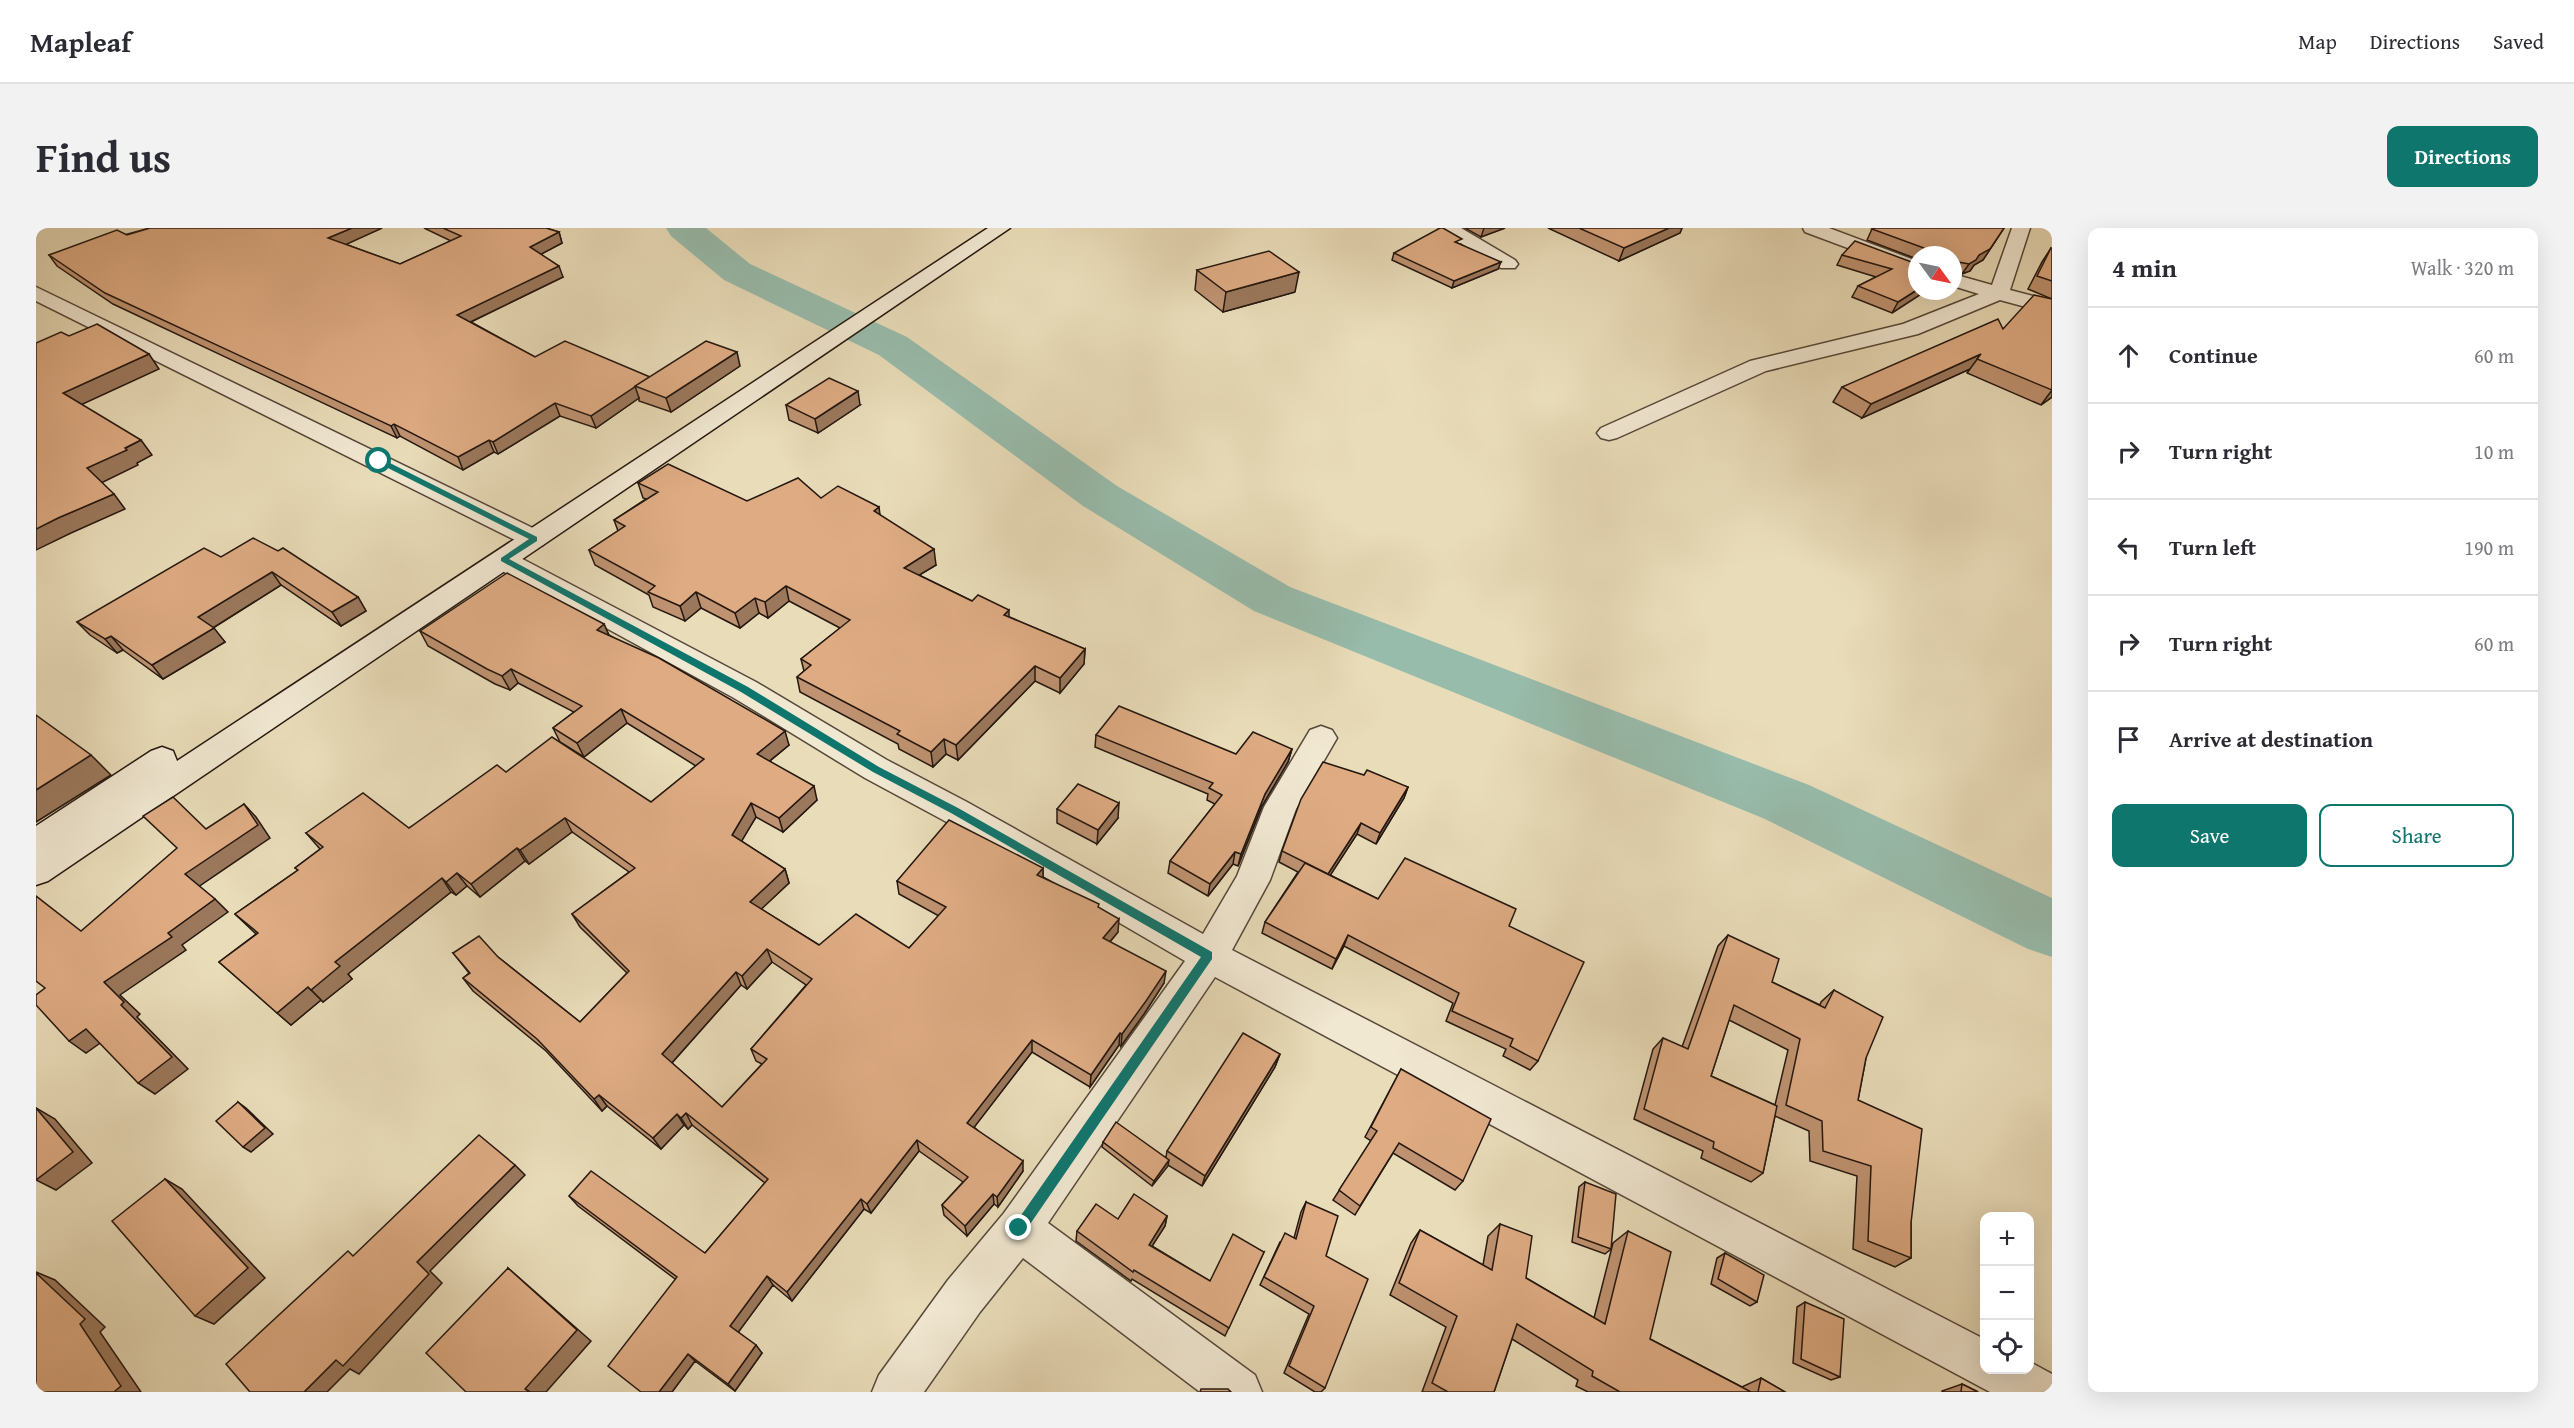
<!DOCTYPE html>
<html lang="en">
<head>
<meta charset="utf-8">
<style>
	body { margin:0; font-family:"Gentium Book Plus",serif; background:#f2f2f3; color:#2b2b33 }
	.controls { position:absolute; right:18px; bottom:18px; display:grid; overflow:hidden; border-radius:12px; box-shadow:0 6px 24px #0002 }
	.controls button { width:54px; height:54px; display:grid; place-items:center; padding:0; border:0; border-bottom:2px solid #e1e1e2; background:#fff; color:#2b2b33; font:30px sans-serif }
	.compass { position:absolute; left:1872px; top:18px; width:54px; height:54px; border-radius:50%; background:#fff; box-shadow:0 6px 24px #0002; rotate:123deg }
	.stop { position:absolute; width:18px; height:18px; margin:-14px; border:4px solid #0f766e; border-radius:50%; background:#fff }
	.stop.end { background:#0f766e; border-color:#fff; box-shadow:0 2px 6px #0008 }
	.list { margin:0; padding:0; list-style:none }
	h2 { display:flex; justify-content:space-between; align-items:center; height:78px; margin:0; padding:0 24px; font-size:26px }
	h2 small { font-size:20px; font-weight:400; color:#7c7c81 }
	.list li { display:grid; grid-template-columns:39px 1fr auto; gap:18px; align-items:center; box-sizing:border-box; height:96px; padding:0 24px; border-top:2px solid #e1e1e2 }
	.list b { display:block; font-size:22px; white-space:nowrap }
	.list em { font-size:20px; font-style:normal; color:#7c7c81 }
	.actions { display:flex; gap:12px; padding:18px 24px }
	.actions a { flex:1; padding:14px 0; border:2px solid #0f766e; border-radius:12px; text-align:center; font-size:21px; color:#0f766e }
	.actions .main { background:#0f766e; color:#fff }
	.icon { flex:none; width:33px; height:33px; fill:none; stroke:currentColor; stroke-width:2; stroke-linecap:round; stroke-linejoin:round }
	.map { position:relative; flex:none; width:2016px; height:1164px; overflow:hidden; border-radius:12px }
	header { display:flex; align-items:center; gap:36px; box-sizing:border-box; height:84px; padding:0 30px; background:#fff; border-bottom:2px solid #e1e1e2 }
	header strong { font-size:28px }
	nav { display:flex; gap:33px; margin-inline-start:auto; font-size:21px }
	.intro { display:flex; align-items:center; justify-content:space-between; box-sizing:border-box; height:144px; padding:0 36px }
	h1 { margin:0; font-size:42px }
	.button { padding:15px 27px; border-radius:12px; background:#0f766e; color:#fff; font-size:21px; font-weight:700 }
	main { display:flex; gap:36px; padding:0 36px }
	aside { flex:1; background:#fff; border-radius:12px; box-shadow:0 6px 24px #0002 }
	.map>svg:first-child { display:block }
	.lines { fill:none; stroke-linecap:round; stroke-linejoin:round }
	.river { fill:#98bcac; fill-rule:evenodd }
	.minor-casing { stroke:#55483a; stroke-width:3 }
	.secondary-casing { stroke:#24170f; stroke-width:3 }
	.minor { fill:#f1e8d2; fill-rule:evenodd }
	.secondary { fill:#f1e8d2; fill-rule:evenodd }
	.wall { fill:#bf9371; stroke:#24170f; stroke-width:1.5; fill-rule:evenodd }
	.shaded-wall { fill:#9b785c; stroke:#24170f; stroke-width:1.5 }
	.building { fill:#deab83; stroke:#24170f; stroke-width:1.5; fill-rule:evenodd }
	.route { fill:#0f766e }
</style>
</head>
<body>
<header>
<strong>Mapleaf</strong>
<nav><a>Map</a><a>Directions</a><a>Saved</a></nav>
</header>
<div class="intro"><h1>Find us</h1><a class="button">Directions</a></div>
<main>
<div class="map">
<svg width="2016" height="1164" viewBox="0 0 2016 1164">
	<rect width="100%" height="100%" fill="#e9dcb9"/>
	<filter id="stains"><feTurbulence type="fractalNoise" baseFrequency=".00333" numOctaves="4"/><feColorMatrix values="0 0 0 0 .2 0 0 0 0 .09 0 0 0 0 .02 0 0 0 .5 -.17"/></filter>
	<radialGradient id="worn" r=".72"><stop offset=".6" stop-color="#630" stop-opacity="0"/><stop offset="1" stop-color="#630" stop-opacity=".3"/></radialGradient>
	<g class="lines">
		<path class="river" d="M630,0H670L714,36L871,109L1081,258L1254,359L1773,557L2016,670V729L1992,721L1729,591L1218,383L1047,278L843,127L688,52L635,8Z"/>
		<defs>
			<g id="minor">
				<path d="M1403,0H1425L1479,32L1482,36L1479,40H1465L1405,4Z"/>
				<path d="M1767,0H1793L1881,33V46L1769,4Z"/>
				<path d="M1976,0H1994L1974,62L2016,73V86L1964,72L1882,106L1730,143L1581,210L1573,212L1565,210L1561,205L1565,200L1714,133L1867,96L1943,66L1917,58V46L1956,57Z"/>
				<path d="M0,59L507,305L511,311L507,317L498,319L489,317L0,73Z"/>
				<path d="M467,323L477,326L720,454L851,532L931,574L1167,706L1201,648L1228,579L1274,502L1285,498L1296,502L1301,510L1260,581L1234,652L1196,722L1948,1111V1142H1994V1134L2016,1146V1164H1954L1179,749L1012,995L1219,1147L1226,1164H1164L987,1030L944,1084L888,1164H836L843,1147L912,1052L968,985L1149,733L907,592L829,550L698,470L457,338L454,332L457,326Z"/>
			</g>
			<path id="secondary" d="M952,0H974L12,653L0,657V598L115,523L126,519L137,523L141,533Z"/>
		</defs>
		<use href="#minor" class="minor-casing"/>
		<use href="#secondary" class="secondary-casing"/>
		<use href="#minor" class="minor"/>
		<use href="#secondary" class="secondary"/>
	</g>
	<g class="wall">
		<path d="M114,0H346L309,16L364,36L415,13L388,0H510L523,4L526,15L505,26L527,49L435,94L499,129L614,149L704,138L635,184L603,173V170L560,200L524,188L462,226L458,224L427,242L364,208L361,210L77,76L21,38L13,27Z"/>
		<path d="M1429,0H1469L1445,9Z"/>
		<path d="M1512,0H1646L1644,5L1583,33Z"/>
		<path d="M1837,0H1968L1947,32L1938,37L1934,43L1926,46L1919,45L1917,48V27H1881V31L1831,12L1836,1L1838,0Z"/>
		<path d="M1425,16L1462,41L1416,60L1356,32L1358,25Z"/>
		<path d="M2015,20L2016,21V71L1992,61L2006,34Z"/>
		<path d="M1806,27L1881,36V63L1856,85L1816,69L1822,58L1840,49L1801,37Z"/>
		<path d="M1161,42L1259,64L1187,84L1159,62Z"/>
		<path d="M2016,71V169L2005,177L1931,145L1934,141L1826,190L1797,174L1806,159L1967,101Z"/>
		<path d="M750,177H824L782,205L753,192Z"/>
		<path d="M602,255L711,273L785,270L844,287L900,337L883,347L936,373L1049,421L1048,436L1024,465L999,453L922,532L910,526L897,539L863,521L862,516L764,464L761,449L768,443L765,431L804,400L753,373L732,390L723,385L704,400L665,380L649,393L617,379L613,367L559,337L553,322L582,303L578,292L610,271L607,270Z"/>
		<path d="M185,329L322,369L330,383L305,398L245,357L177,400L189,414L127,451L87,422L81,425L54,407L41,394Z"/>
		<path d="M568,396L573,407L753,517L734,533L781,572L747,604L720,589L705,613L749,641L753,655L725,681L783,717L873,720L903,688L863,666L861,653L1007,640V649L1063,680L1082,704L1074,714L1128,755L1108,786L1085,818L1083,817L1054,859L996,824L938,899L987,943L962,979L958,976L931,1008L908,987L906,977L927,954L883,923L835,985L828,981L756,1073L737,1057L702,1104L726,1125L699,1163L659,1133L636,1164L639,1051L542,978L533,968L669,1025L729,955L656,897L652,901L648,897L625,921L571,878L566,883L510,823L437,763L427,750L433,745L417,725L462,729L544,794L591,745L544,699L536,686L593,644L536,604L493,636L489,633L444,669L431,658L420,667L415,664L312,746L316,751L287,774L285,772L255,797L183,734L220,706L199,686L262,642L259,640L284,621L270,605L373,600L470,544L615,574L660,538L591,495L548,529L524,514L517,500L538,484L482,455L474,462L459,456L392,418L384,403ZM736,734L770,757L715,821L720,833L726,836L686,879L636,835L705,757L711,761Z"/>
		<path d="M1060,507L1200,526L1256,521L1252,534L1226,578L1202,638L1197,636L1172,668L1132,645L1134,633L1179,576L1171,572L1172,566L1059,519Z"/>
		<path d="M1328,547L1372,559L1368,570L1340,616L1321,606L1294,647L1342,671L1473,698L1502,833L1494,842L1467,828L1470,821L1410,793L1417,775L1308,718L1296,741L1226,705L1229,694L1262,644L1243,634L1246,623Z"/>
		<path d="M1021,581L1082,590L1061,616L1021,595Z"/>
		<path d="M1692,707L1736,754L1784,777L1785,774L1798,762L1830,830L1822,872L1875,995V1030L1859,1039L1817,1021L1821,948L1774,933L1773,903L1739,888L1727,945L1715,954L1665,930L1667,923L1598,891L1617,821L1627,810L1646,819L1682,718ZM1693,792L1752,822L1739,877L1675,848Z"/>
		<path d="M1244,826L1239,839L1166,958L1132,937L1116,958L1066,919L1067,914L1130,929L1131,923Z"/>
		<path d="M1365,841L1427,953L1419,962L1357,925L1319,987L1297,972L1335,913L1329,909Z"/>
		<path d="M1549,954L1575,1021L1569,1026L1536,1014L1543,959Z"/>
		<path d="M1270,974L1290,1028L1289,1160L1285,1164H1279L1248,1145L1273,1086L1224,1057L1244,1014L1258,1010L1265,984Z"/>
		<path d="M1131,988L1129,998L1116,1018L1174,1053L1228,1024L1189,1108L1096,1051L1095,1053L1040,1013L1041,1003L1082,991Z"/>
		<path d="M1464,996L1490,1050L1558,1090L1577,1015L1592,1003L1614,1111L1706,1159L1725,1150L1749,1164H1552L1540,1158L1542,1152L1476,1111L1458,1164H1386L1410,1099L1354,1067L1375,1015L1384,1002L1447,1037L1452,1008Z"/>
		<path d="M1689,1025L1721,1074L1714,1078L1675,1056L1681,1030Z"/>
		<path d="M1769,1074L1804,1149L1795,1152L1757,1135L1761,1079Z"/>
		<path d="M1926,1156L1942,1164H1906V1163Z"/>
	</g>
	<g class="shaded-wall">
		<path d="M316,0H346L298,22L292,10Z"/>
		<path d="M1448,0H1469L1445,9Z"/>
		<path d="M1633,0H1646L1644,5L1583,33L1588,20Z"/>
		<path d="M1968,0L1947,32L1938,37L1934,43L1926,46L1933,36L1943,27Z"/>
		<path d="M523,4L526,15L498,30L494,19Z"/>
		<path d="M1465,34L1462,41L1416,60L1418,53Z"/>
		<path d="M523,38L527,49L426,98L421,87Z"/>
		<path d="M1263,44L1259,64L1187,84L1190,64Z"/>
		<path d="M1881,62L1890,63L1856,85L1862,74Z"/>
		<path d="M701,124L704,138L635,184L630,170Z"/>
		<path d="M113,126L123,141L38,180L27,165Z"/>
		<path d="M1945,126L1934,141L1826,190L1835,176Z"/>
		<path d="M599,158L603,170L560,200L555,188Z"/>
		<path d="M2016,162V169L2005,177Z"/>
		<path d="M822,163L824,177L782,205L779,191Z"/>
		<path d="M519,175L524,188L462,226L457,214Z"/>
		<path d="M358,196L364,208L361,210L355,198Z"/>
		<path d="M105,212L116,227L101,235L102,237L63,256L51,240Z"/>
		<path d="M453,212L458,224L427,242L422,229Z"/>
		<path d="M78,266L89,281L35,305L0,322V301L22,290Z"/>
		<path d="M843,279L845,294L838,283Z"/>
		<path d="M898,321L900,337L870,355L868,340Z"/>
		<path d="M236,344L245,357L172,403L162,389Z"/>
		<path d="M750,358L753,373L732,390L729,374Z"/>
		<path d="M660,364L665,380L649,393L644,378Z"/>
		<path d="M322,369L330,383L305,398L296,384Z"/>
		<path d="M719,370L723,385L704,400L699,385Z"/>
		<path d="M973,382V397L968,387Z"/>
		<path d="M568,396L574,410L561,402Z"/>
		<path d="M178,400L189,414L127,451L116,437Z"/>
		<path d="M75,408L87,422L81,425L69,411Z"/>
		<path d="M1049,421L1048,436L1024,465V450Z"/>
		<path d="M999,438V453L922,532L920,517Z"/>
		<path d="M475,441L482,455L474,462L466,448Z"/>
		<path d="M585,481L591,495L548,529L541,515Z"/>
		<path d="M749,503L753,517L725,540L721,526Z"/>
		<path d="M908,511L910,526L897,539L895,524Z"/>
		<path d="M1256,521L1252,534L1226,578L1202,638L1205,626L1229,566Z"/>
		<path d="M55,527L75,547L0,594V562Z"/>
		<path d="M778,558L781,572L747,604L743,590Z"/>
		<path d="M1372,559L1368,570L1340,616L1344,605Z"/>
		<path d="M715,575L720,589L701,621L696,607Z"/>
		<path d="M1083,575L1082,590L1061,616L1062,602Z"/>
		<path d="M208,576L220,589L234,610L162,659L149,646Z"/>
		<path d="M529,590L536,604L493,636L484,622Z"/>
		<path d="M1325,595L1321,606L1288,657L1292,646Z"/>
		<path d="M481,620L489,633L444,669L435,656Z"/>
		<path d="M1199,624L1197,636L1172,668L1174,656Z"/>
		<path d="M1007,640V653L1001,647Z"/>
		<path d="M749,641L753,655L719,687L714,674Z"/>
		<path d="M421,645L431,658L420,667L410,654Z"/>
		<path d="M406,650L415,664L312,746L316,751L287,774L275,762L299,734Z"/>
		<path d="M179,671L192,684L146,717L150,722L84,767L104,786L101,789L152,841L119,866L102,855L85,777L68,754L132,705Z"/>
		<path d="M1083,691L1082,704L1066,723L1067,710Z"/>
		<path d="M1312,707L1308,718L1296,741L1300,731Z"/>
		<path d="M731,721L736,734L711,761L706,748Z"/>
		<path d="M1130,743L1128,755L1108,786L1085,818L1086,806Z"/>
		<path d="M700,744L705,757L633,838L626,826Z"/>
		<path d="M272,759L285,772L255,797L241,785Z"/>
		<path d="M50,801L67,813L50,825L33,813Z"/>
		<path d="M1084,805L1083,817L1054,859L1055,847Z"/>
		<path d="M996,812V824L933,906L931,895Z"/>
		<path d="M1244,826L1239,839L1166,958L1169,948Z"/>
		<path d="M563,867L571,878L566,883L558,871Z"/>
		<path d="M202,874L210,880L237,906L215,924L207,919Z"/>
		<path d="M0,880L19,891L56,935L20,962L0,952Z"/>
		<path d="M650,885L656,897L652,901L645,890Z"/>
		<path d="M641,886L648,897L625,921L617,910Z"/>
		<path d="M881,912L883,923L835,985L831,976Z"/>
		<path d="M1133,932L1132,938L1116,958L1118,953Z"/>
		<path d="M987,933V943L962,979L961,969Z"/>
		<path d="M479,937L489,947L394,1043L406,1055L323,1146L314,1141L291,1164H268L300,1132L381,1034Z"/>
		<path d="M129,951L146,961L229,1050L178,1096L159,1088Z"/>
		<path d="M957,966L958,976L931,1008L929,998Z"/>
		<path d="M825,971L828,981L756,1073L751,1064Z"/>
		<path d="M1131,988L1129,998L1111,1026L1113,1017Z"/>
		<path d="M472,1040L555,1113L510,1164H494L489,1161Z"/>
		<path d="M0,1044L19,1052L69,1099L64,1104L105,1164H79Z"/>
		<path d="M731,1048L737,1057L701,1106L694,1098Z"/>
		<path d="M720,1117L726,1125L699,1163L692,1156Z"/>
		<path d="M652,1126L659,1133L636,1164H623Z"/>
	</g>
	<g class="building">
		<path d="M114,0H316L292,10L364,36L425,8L407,0H510L523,4L494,19L523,38L421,87L499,129L529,113L614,149L555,188L519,175L457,214L453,212L422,229L358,196L355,198L69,65L13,27L81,2L91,7Z"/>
		<path d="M1404,0H1407L1426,11L1419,14L1465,34L1418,53L1358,25Z"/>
		<path d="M1543,0H1633L1588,20Z"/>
		<path d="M1839,0H1968L1954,21L1943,27L1940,32L1933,36L1922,34L1921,41L1917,43V27H1889L1888,20L1836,1Z"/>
		<path d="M1819,13L1881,36V62L1862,74L1822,58L1856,41L1806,27Z"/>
		<path d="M2015,20L2016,21V53L2001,48Z"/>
		<path d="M1233,23L1263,44L1190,64L1161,42Z"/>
		<path d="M1998,67L2016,71V162L1941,131L1945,126L1835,176L1806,159L1962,91L1967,101Z"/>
		<path d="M61,96L113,126L27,165L105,212L89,220L91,222L51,240L78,266L22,290L0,301V115L25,104L33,108Z"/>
		<path d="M670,113L701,124L630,170L599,158Z"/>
		<path d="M793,150L822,163L779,191L750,177Z"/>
		<path d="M632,236L711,273L762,250L785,270L802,258L843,279L838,283L898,321L868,340L936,373L942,367L973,382L968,387L1049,421L1024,450L999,438L920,517L908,511L895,524L861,506L864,503L761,449L775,437L765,431L814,392L750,358L729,374L719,370L699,385L660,364L644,378L612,364L619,358L553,322L589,298L578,292L622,264L602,255Z"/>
		<path d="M217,310L242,323L247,320L322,369L296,384L236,344L162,389L178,400L116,437L75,408L69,411L41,394L168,320L185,329Z"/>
		<path d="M471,345L568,396L561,402L623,430L749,503L721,526L778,558L743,590L715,575L696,607L749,641L714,674L783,717L820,686L873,720L910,679L861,653L913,592L1007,640L1001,647L1063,676L1062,679L1083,691L1067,710L1130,743L1110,773L1086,806L1084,805L1055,847L996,812L931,895L987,933L961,969L957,966L929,998L906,977L932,949L881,912L831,976L825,971L751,1064L731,1048L694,1098L720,1117L692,1156L652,1126L623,1164H605L572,1138L641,1049L533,968L555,943L669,1025L732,951L650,885L645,890L641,886L617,910L563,867L558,871L501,811L427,750L434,745L417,725L443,708L462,729L544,794L593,743L536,686L599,640L529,590L484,622L481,620L435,656L421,645L410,654L406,650L299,734L304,738L275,762L272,759L241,785L183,734L222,705L199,686L262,642L259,640L287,619L270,605L327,565L373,600L461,537L470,544L516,509L615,574L668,531L585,481L541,515L517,500L546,478L475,441L466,448L451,441L384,403ZM731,721L776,751L715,821L731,831L686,879L626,826L700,744L706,748Z"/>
		<path d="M1083,478L1200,526L1217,504L1256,521L1229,566L1205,626L1199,624L1174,656L1134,633L1186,567L1173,560L1177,555L1060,507Z"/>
		<path d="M0,487L55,527L0,562Z"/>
		<path d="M1287,534L1328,547L1331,542L1372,559L1344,605L1325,595L1292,646L1246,623L1265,571Z"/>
		<path d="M1042,556L1083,575L1062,602L1021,581Z"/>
		<path d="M137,569L170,601L208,576L222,597L149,646L179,671L132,705L136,709L68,754L88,774L85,777L136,829L102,855L50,801L33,813L0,777V767L9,760L0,753V668L45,703L141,620L107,588Z"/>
		<path d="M1369,630L1480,681L1473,698L1548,734L1502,833L1474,818L1477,811L1416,783L1423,765L1312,707L1300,731L1229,694L1269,635L1342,671Z"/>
		<path d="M1692,707L1743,731L1736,754L1789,780L1798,762L1847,789L1830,830L1822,872L1886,901L1875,995V1030L1832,1013L1835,938L1787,923L1786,893L1750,877L1764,811L1698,777L1675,848L1741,878L1727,945L1677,920L1678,914L1608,881L1627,810L1652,821Z"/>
		<path d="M1207,805L1244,826L1169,948L1131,923Z"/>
		<path d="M1365,841L1455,891L1427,953L1363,915L1324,978L1303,962L1341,903L1335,899Z"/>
		<path d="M202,874L229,900L207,919L180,893Z"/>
		<path d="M0,880L37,924L0,952Z"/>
		<path d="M1080,894L1133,932L1118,953L1067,914Z"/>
		<path d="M443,907L479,937L381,1034L393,1046L307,1138L300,1132L268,1164H214L190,1136L312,1023L317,1028Z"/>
		<path d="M129,951L212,1040L159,1088L76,993Z"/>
		<path d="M1549,954L1580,966L1575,1021L1542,1009Z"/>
		<path d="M1098,966L1131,988L1113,1017L1174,1053L1197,1006L1228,1024L1193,1100L1098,1042L1097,1044L1041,1003L1060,976L1082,991Z"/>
		<path d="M1270,974L1302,988L1290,1028L1332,1051L1289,1160L1253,1138L1278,1078L1228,1049L1249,1005L1260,1011Z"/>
		<path d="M1464,996L1496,1008L1490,1050L1569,1096L1592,1003L1635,1024L1614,1111L1715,1164H1584L1556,1148L1557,1143L1481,1096L1458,1164H1412L1396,1155L1421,1088L1363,1055L1384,1002L1456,1042Z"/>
		<path d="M1689,1025L1728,1047L1721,1074L1682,1051Z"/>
		<path d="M472,1040L541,1102L489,1161L494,1164H430L390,1125Z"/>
		<path d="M0,1045L49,1091L44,1096L85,1158L79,1163V1164H0Z"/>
		<path d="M1769,1074L1808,1091L1804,1149L1765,1131Z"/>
		<path d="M1725,1150L1749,1164H1722Z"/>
		<path d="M1926,1156L1942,1164H1925Z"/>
		<path d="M1165,1161H1192L1195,1164H1164Z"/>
	</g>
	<path class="route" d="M340,231H346L501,309V313L473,331L712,459L843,539L922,580L1176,724V731L988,1005L983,1007L979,1005L977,1000L979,996L1165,729L915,585L837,544L705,464L465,333V330L493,311L340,234Z"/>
	<rect width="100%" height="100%" filter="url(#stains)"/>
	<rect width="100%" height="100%" fill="url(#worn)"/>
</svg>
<div class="controls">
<button>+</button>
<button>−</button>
<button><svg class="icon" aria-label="locate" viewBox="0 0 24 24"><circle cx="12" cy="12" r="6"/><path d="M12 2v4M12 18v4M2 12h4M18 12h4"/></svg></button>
</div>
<svg class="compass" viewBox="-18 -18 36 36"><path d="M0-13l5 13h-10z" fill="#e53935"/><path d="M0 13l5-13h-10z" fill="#7c7c81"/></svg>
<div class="stop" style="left:343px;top:233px"></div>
<div class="stop end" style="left:983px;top:1000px"></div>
</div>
<aside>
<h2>4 min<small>Walk · 320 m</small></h2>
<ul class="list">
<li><svg class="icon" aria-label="ahead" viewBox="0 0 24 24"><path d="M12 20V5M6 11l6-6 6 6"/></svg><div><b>Continue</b></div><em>60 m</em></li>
<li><svg class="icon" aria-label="right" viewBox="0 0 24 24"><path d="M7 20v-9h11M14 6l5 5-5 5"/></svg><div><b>Turn right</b></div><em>10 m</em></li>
<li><svg class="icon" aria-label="left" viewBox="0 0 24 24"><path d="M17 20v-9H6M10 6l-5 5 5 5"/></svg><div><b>Turn left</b></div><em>190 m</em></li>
<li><svg class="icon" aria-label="right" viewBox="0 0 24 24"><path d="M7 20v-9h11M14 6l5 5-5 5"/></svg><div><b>Turn right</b></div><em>60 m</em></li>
<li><svg class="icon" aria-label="arrive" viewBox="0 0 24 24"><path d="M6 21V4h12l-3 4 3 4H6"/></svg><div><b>Arrive at destination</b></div></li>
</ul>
<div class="actions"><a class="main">Save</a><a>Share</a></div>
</aside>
</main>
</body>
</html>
